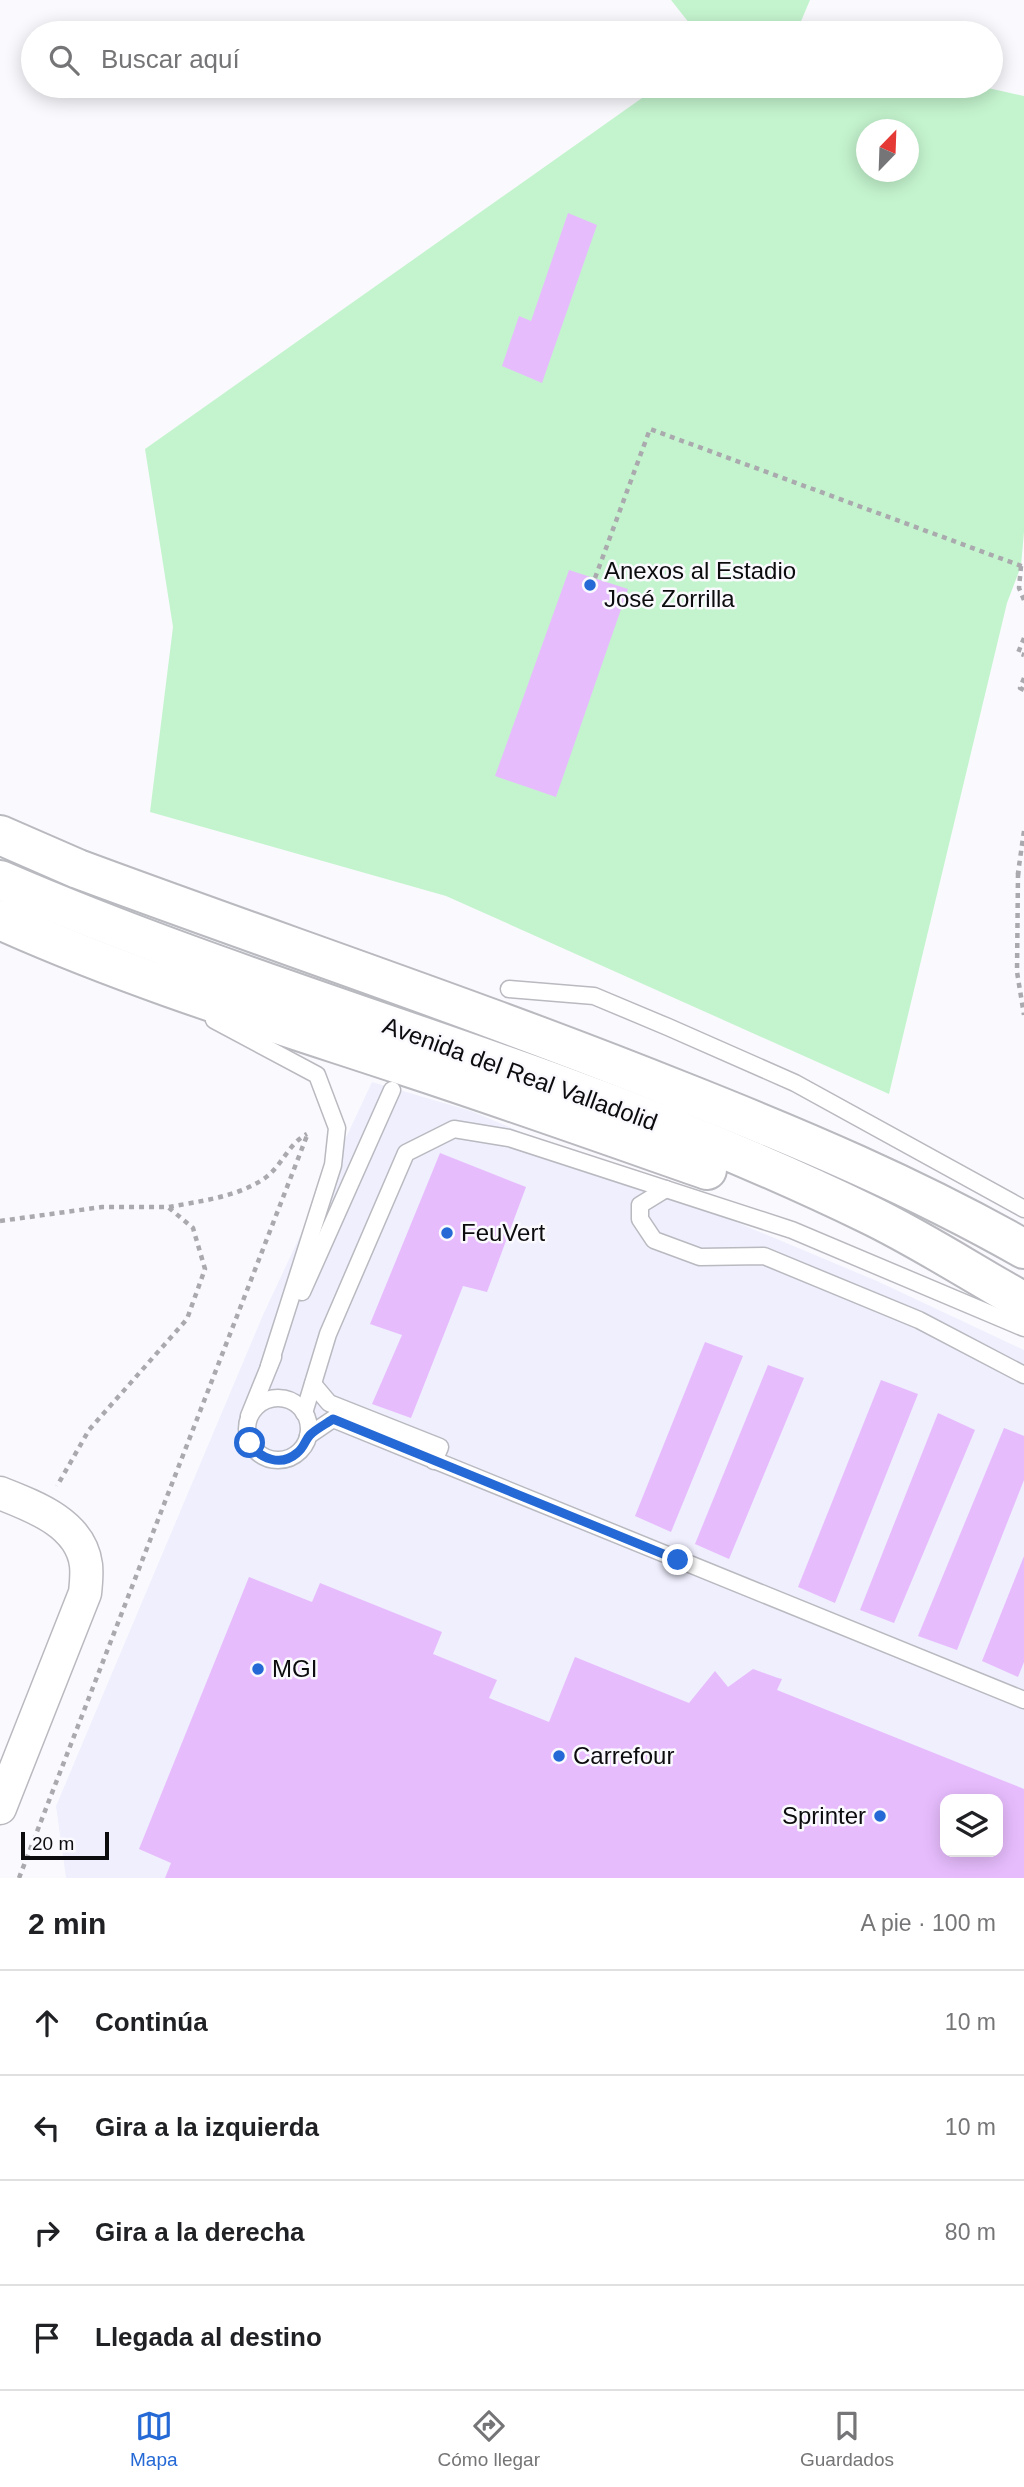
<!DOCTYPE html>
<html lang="es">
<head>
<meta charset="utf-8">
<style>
	body { margin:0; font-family:Arial,sans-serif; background:#f2f2f2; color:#202124 }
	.controls { position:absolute; right:21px; bottom:21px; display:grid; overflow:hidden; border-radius:14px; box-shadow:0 4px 18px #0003 }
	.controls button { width:63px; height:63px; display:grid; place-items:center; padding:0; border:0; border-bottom:2px solid #e0e0e0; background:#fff; color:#202124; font:35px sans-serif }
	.compass { position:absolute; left:856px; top:119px; width:63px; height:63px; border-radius:50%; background:#fff; box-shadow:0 4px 18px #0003; rotate:23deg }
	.scale { position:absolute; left:21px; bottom:18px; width:88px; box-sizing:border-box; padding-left:7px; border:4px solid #0c0c0f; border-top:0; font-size:19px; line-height:24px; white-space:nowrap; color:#0c0c0f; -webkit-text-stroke:5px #fafafe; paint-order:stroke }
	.stop { position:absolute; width:21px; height:21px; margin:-16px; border:5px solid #2469d5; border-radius:50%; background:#fff }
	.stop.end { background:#2469d5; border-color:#fff; box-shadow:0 2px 7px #0008 }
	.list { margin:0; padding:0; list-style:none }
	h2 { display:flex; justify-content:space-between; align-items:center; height:91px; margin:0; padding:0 28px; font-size:30px }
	h2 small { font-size:23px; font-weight:400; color:#757577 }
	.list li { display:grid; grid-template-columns:46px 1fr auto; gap:21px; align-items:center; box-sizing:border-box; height:105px; padding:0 28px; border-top:2px solid #e0e0e0 }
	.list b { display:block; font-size:26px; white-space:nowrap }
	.list em { font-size:23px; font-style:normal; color:#757577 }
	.icon { flex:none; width:38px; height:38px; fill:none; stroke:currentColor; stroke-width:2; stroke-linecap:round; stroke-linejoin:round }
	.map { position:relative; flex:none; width:1024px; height:1878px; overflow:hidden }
	.search { position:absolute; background:#fff; box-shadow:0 4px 18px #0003; left:21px; right:21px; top:21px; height:77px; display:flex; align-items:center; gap:18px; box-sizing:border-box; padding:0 24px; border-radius:38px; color:#757577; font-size:26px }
	.sheet { height:511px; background:#fff }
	nav { display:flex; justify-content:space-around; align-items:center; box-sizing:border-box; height:98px; border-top:2px solid #e0e0e0; background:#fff; font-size:19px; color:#757577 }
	nav a { display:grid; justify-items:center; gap:4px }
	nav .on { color:#2469d5 }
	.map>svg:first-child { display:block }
	.built { fill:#efeffe; fill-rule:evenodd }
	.garden { fill:#c4f4ce; fill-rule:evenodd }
	.building { fill:#e7bcfd; fill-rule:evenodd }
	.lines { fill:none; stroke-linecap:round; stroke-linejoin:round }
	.lane-casing { stroke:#b9b9c0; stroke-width:19 }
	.street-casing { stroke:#b9b9c0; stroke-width:35 }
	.highway-casing { stroke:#b9b9c0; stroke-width:42 }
	.path { stroke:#aaaaae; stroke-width:4.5; stroke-dasharray:5 5; stroke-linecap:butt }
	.lane { stroke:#fff; stroke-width:16 }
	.street { stroke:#fff; stroke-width:32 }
	.highway { stroke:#fff; stroke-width:38 }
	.route { stroke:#2469d5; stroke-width:9 }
	.poi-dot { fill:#2469d5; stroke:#fafafe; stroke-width:2.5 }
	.labels { text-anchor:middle; stroke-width:5; stroke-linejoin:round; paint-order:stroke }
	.poi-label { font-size:24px; fill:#0c0c0f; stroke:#fafafe; text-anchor:start }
	.street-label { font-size:24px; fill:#0c0c0f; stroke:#fafafe }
</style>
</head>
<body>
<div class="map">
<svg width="1024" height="1878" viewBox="0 0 1024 1878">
	<rect width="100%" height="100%" fill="#fafafe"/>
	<path class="built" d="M372,1082L471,1111L877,1281L1024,1350V1878H66L56,1806L263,1315ZM945,1799H998V1852H945Z"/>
	<g class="garden">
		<path d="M671,0H810L796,33H697Z"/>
		<path d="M659,86H979L1024,96V532L1021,566L1007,603L889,1094L446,896L150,812L173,627L145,449ZM866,130H908V172H866Z"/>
	</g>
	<g class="building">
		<path d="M568,213L597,225L542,383L502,366L519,316L531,321Z"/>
		<path d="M569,570L628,589L556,797L495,776Z"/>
		<path d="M440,1153L526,1187L487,1292L463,1286L411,1418L372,1404L402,1335L370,1324Z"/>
		<path d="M705,1342L743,1356L671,1532L635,1516Z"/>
		<path d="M768,1365L804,1378L729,1559L695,1544Z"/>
		<path d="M881,1380L918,1394L835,1603L798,1587Z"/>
		<path d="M938,1413L975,1430L894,1623L860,1610Z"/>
		<path d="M1004,1428L1024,1436V1480L957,1650L918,1636Z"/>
		<path d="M1024,1556V1662L1018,1677L982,1661Z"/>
		<path d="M249,1577L312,1602L320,1583L442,1632L433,1654L497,1680L489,1698L549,1722L575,1657L689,1703L715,1671L728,1687L753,1669L778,1678L782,1679L777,1690L1024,1789V1878H165L171,1863L139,1849ZM945,1799H998V1852H945Z"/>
	</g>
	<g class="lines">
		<defs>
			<g id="lane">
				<path d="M509,989L594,996L668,1027L795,1083L1024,1209"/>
				<path d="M214,1020L317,1075L337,1128L333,1165L269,1366"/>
				<path d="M666,1189L640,1205V1219L654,1240L700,1257L764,1256L919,1320L1024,1375"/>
				<path d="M302,1292L392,1090"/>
				<path d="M313,1384L329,1403L440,1447L434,1461"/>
				<circle cx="278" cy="1429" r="31"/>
				<path d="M304,1413L328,1334L406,1153L454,1129L509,1138L792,1230L1024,1328"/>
				<path d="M249,1416L273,1357"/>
				<path d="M308,1436L333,1419L1024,1700"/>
			</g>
			<path id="street" d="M0,1493C33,1506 81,1523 86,1565C87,1574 86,1584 85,1593L0,1808"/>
			<g id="highway">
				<path d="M0,835L78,869C280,944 484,1012 683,1092C799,1138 915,1187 1024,1249"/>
				<path d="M0,880C182,959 373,1017 560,1085C664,1123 769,1166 868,1214C922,1240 972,1273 1024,1302"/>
				<path d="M0,920C131,979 269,1021 405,1066C506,1099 607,1135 707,1170"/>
			</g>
		</defs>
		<use href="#lane" class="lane-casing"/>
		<use href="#street" class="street-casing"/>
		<use href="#highway" class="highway-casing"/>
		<g class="path">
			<path d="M1021,566L1019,588L1024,600"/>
			<path d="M595,578L650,429L1024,567"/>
			<path d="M1024,638L1018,653L1024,655"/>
			<path d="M1024,678L1020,688L1024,690"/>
			<path d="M1024,831L1018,873L1024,874"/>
			<path d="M1018,873L1017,972L1024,1015"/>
			<path d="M169,1207C200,1201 238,1197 265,1178C282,1166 288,1144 307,1134"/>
			<path d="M0,1221L102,1207H168L193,1228L205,1269L187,1319L89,1430L57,1486"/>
			<path d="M19,1878L308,1133"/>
		</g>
		<use href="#lane" class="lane"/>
		<use href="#street" class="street"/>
		<use href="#highway" class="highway"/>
	</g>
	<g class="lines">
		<path class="route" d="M250,1443C260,1459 281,1467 297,1453C304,1448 305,1440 310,1435C316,1429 326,1424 333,1419L678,1560"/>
	</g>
	<g class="poi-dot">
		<circle cx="590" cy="585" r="7"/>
		<circle cx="447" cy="1233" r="7"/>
		<circle cx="258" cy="1669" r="7"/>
		<circle cx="559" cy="1756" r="7"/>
		<circle cx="880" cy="1816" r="7"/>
	</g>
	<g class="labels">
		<g class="poi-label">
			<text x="604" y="579">Anexos al Estadio<tspan x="604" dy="28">José Zorrilla</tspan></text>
			<text x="461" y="1241">FeuVert</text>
			<text x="272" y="1677">MGI</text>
			<text x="573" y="1764">Carrefour</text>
			<text x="866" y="1824" text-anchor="end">Sprinter</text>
		</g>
		<g class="street-label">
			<text transform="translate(520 1074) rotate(20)" y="8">Avenida del Real Valladolid</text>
		</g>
	</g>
</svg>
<div class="controls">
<button><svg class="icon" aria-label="layers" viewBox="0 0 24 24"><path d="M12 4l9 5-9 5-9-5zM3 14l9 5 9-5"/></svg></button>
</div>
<svg class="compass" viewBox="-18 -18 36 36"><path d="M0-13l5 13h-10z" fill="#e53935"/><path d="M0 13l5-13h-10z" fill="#757577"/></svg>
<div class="scale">20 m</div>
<div class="stop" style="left:250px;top:1443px"></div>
<div class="stop end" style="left:678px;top:1560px"></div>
<div class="search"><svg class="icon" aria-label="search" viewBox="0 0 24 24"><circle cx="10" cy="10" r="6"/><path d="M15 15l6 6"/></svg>Buscar aquí</div>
</div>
<section class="sheet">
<h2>2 min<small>A pie · 100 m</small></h2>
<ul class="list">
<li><svg class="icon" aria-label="ahead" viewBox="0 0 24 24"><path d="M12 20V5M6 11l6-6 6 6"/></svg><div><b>Continúa</b></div><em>10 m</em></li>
<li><svg class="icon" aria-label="left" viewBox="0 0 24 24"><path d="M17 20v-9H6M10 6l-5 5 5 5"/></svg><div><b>Gira a la izquierda</b></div><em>10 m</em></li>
<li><svg class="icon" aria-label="right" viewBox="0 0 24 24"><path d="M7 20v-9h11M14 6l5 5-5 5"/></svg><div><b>Gira a la derecha</b></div><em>80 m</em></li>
<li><svg class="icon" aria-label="arrive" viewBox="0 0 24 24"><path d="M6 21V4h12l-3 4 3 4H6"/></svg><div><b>Llegada al destino</b></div></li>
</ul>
</section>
<nav>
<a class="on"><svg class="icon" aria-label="map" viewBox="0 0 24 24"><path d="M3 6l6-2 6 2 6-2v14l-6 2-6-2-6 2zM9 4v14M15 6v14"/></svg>Mapa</a>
<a><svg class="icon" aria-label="directions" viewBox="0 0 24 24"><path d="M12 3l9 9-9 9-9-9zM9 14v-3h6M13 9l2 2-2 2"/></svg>Cómo llegar</a>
<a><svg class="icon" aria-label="saved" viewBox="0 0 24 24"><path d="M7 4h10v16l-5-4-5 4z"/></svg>Guardados</a>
</nav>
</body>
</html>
